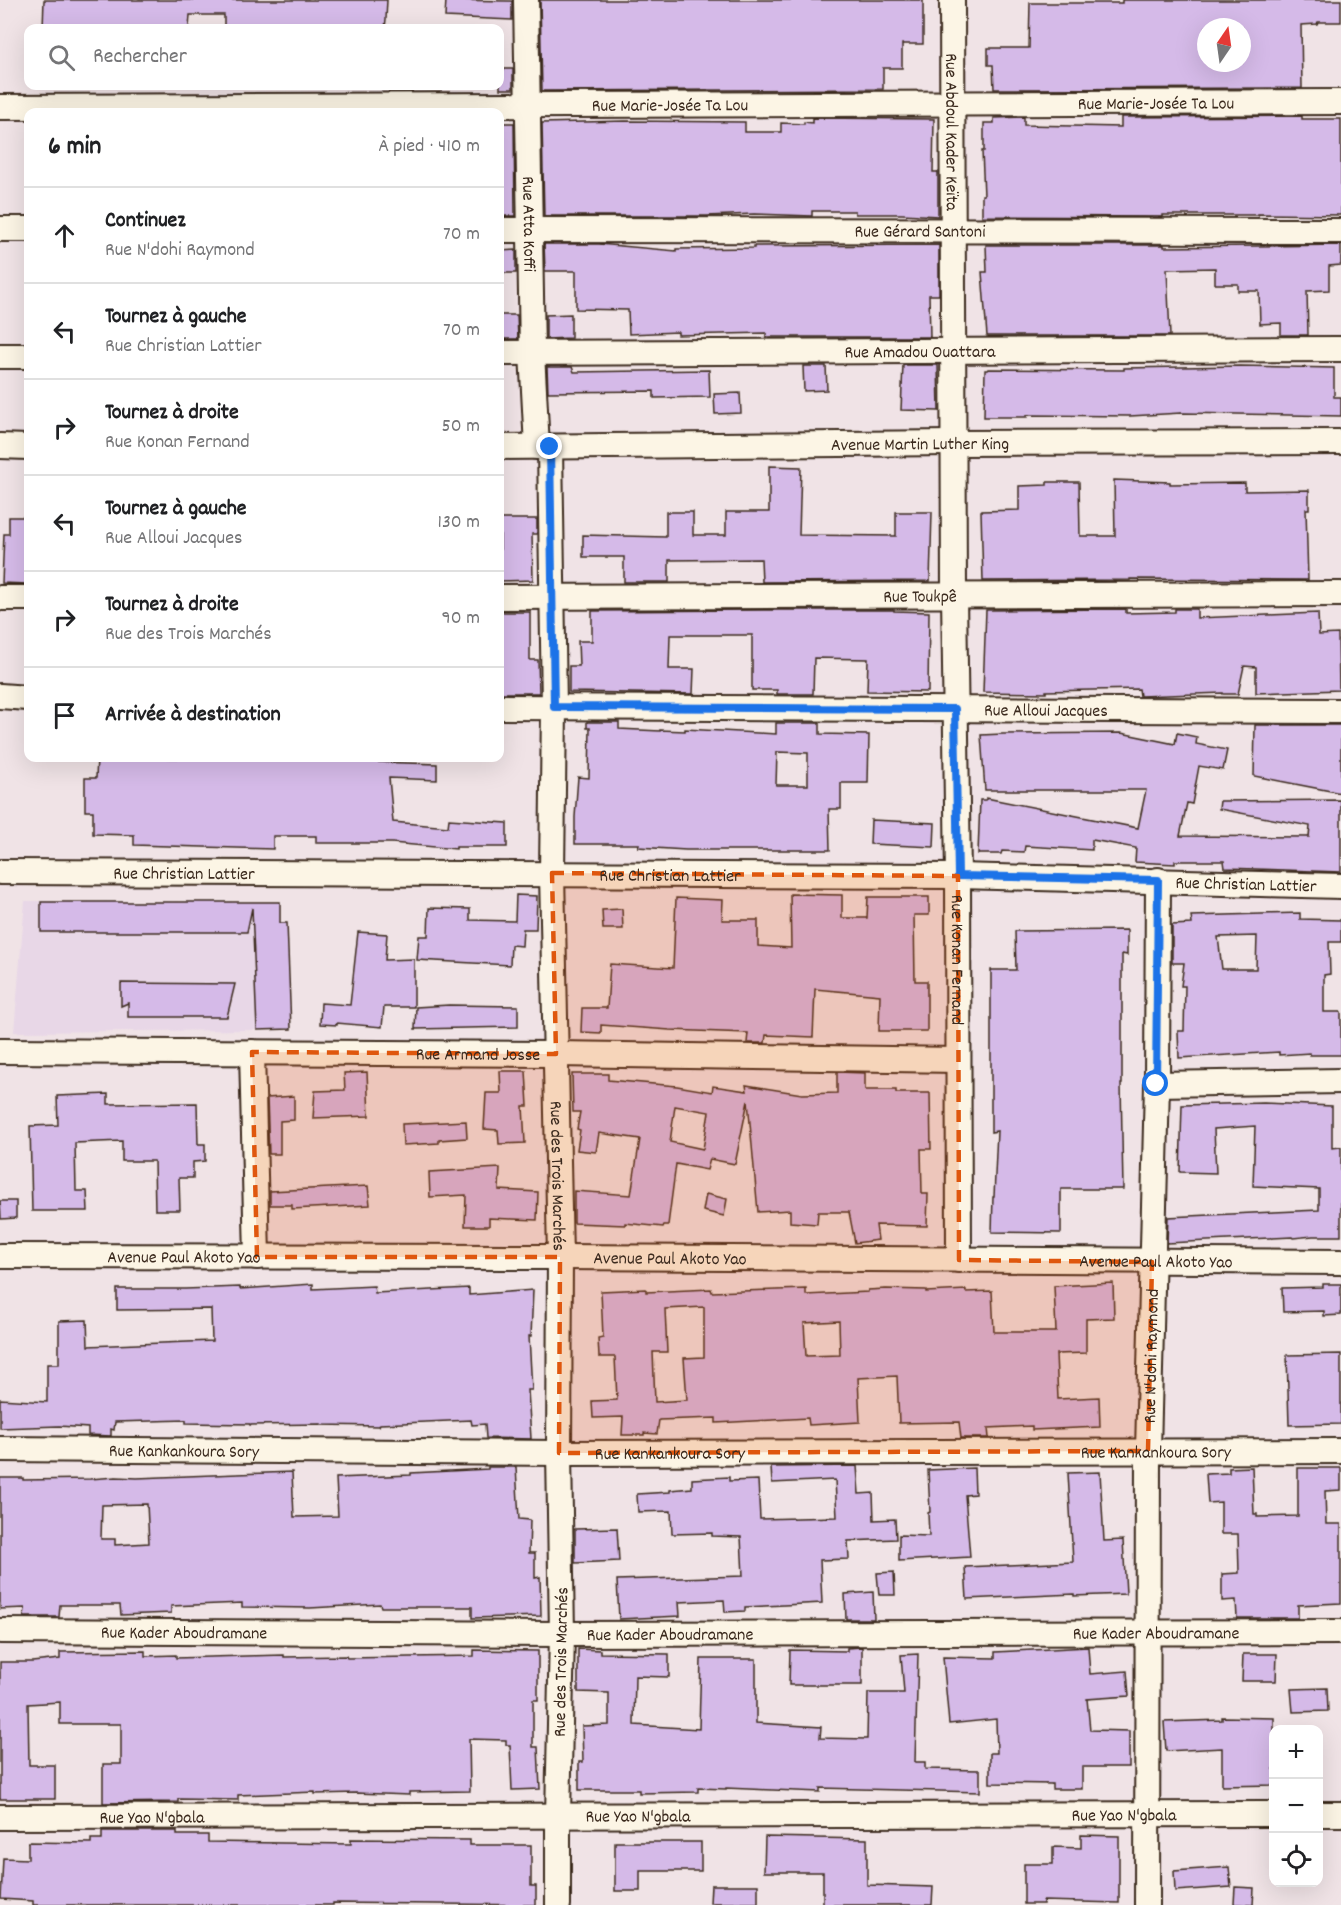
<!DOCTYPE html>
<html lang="fr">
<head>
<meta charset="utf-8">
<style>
	body { margin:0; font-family:Dekko,sans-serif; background:#f6f6f6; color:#202124 }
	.controls { position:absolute; right:18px; bottom:18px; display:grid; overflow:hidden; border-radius:12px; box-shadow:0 6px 24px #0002 }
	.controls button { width:54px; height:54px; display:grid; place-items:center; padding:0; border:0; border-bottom:2px solid #e0e0e0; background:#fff; color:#202124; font:30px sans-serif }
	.compass { position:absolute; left:1197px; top:18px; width:54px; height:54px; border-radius:50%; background:#fff; box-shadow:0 6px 24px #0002; rotate:13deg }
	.stop { position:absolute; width:18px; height:18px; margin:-14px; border:4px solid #1a73e8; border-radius:50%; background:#fff }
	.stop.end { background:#1a73e8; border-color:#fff; box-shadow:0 2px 6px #0008 }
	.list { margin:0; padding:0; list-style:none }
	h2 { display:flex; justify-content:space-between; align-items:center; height:78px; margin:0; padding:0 24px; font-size:26px }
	h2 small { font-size:20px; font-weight:400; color:#757577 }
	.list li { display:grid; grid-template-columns:39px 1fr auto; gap:18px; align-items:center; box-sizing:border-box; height:96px; padding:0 24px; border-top:2px solid #e0e0e0 }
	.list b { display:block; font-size:22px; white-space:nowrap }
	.list p { margin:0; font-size:20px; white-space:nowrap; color:#757577 }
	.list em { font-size:20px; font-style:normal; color:#757577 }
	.icon { flex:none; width:33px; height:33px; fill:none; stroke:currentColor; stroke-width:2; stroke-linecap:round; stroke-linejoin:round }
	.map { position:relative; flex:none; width:1341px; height:1905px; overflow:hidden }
	.search { position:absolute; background:#fff; box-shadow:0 6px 24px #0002; left:24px; top:24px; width:480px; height:66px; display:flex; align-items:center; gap:15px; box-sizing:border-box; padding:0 21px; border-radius:12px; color:#757577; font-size:22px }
	.panel { position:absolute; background:#fff; box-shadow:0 6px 24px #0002; left:24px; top:108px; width:480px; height:654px; border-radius:12px }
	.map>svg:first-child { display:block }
	.built { fill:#e8d7e7 }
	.building { fill:#d5bae8; stroke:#3b2a1e; stroke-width:1.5; fill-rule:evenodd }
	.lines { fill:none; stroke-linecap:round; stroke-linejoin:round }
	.minor-casing { stroke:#3b2a1e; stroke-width:28 }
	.minor { stroke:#fcf5e5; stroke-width:24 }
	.route { stroke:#1a73e8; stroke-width:8 }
	.marked { fill:#df570d; fill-opacity:0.2; stroke:#df570d; stroke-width:4.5; stroke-dasharray:12 8; stroke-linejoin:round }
	.labels { text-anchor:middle; stroke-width:6; stroke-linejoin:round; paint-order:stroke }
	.street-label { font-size:18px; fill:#3b2a1e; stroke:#fcf5e5 }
</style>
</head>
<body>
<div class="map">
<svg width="1341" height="1905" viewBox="0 0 1341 1905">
	<rect width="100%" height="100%" fill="#f0e3e6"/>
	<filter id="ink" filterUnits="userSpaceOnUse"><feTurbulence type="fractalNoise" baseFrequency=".0167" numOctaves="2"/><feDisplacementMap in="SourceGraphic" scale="12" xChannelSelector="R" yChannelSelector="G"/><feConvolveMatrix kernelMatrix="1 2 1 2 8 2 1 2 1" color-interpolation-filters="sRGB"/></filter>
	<g filter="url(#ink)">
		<path class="built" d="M25,901L253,902L257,1030L14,1032Z"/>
		<g class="building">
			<path d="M44,0H387L386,19L385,28H224V15H190L189,28H43Z"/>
			<path d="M446,0L512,1V20L445,17Z"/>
			<path d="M540,0H923V44H902V68H883V89L542,91Z"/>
			<path d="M1122,0H1341V22H1318L1317,24L1301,25L1302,88L994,89L993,65H988V48H1029L1030,3H1122ZM1206,27H1242V63H1206Z"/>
			<rect x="500" y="69" width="13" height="20"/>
			<path d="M1302,116V119H1341V215L1258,214V215H1163V217L982,216V195H984L982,151H984V123H994V118L1024,117V125L1121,127V117Z"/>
			<path d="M812,118L934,119L933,172H938V216L902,214H855V211H812V216L754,214L707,216H544L542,123L625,121L745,122V132H781V123L804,124V122L812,123Z"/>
			<path d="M500,123H514L515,216H500Z"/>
			<path d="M544,244H599L676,251V249L754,248V246L939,245V295H929L930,337H766V333L678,335V332L629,334L628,310L576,309V271H545Z"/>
			<path d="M986,245H1164V247L1341,245V265L1329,266V290L1307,291L1308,335H1281V323L1260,324L1259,291H1238V284H1215V268L1167,269L1170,336H987L982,272H987Z"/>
			<path d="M516,250V273H500V251Z"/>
			<path d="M571,314V338L546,339V315Z"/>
			<path d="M500,315H517L518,339H500Z"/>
			<path d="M903,365H938L939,411L901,410Z"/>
			<path d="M803,366H826L827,390L804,391Z"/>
			<path d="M1240,366L1334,368V397H1341V416L1181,413L1130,416L1027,415V417H984L985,370H988V369L1124,370V368Z"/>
			<path d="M547,367H572L574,372L709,370L710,397L654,398V391L548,392Z"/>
			<path d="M740,393L741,413L715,414L714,394Z"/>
			<path d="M769,466L801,467L799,535L896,536V512H932L930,581L762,582L761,559L669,560V582H624V557H583V535L666,537V512H693V535H726V512H769Z"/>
			<path d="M1114,480L1170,482V484L1245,483V491L1309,490V509H1306L1308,580L1130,579V580L983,581L981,511L1019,510V486L1047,485V482H1079L1080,536H1115Z"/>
			<path d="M9,517H28V584L2,583L4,534H9Z"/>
			<path d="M500,519H537V534H532L533,580L500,581Z"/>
			<path d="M1126,609V613L1175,612V609H1197V618L1318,613L1319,635L1338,634L1339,690L1256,693V667L1244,666L1238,694H1223V693L1140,696L1139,689L1046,691V693L983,692L986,610Z"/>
			<path d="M762,610H894V611L929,612L928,692L867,691L868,659L814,658L813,694H777V690H752V635H670L669,669H694L693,694L569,692V666H579L578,641H592V611Z"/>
			<path d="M500,612H530V660H538L539,693H500Z"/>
			<path d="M587,722H619V729L660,731V730L685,731V729L776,734V723H820V734L869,735L868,783H841V809H829L830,850H686L638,847L639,844H575V817L578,777L589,778L590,728H587ZM777,752L808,753V785H776Z"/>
			<path d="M1255,725H1341V793L1254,776Z"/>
			<path d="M1121,733L1175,744L1177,733L1197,737L1196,744L1227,750L1223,770L1199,766L1192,804L1187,803L1180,836L1309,837L1310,826L1219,809L1220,801L1341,800V872L1225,868L1224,861H1175V864L1135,862L1136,848L1092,840V850L1025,846L1024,852L1002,851L1001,854H978L980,800H986V798L1138,828L1146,790H985L981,735L1003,734Z"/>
			<path d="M97,758L350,759V758H375V762L437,764V780L389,778L393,822L448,827L449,819L507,823V847H456V849L392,843H316V836H273V849L134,845V835L93,834V811H85V778H96Z"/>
			<path d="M871,820L935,823L934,847L870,844Z"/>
			<path d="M790,894L842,895V918H867L868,897H929V915H914L915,981H927V1031H879L880,995L815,989L813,1037L766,1035L765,1043H747L748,1033L670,1030L601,1025V1033L581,1032L582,1008H607L610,964L673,968L676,898L723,900L722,920H758V946L791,948Z"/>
			<path d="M516,895L537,896L536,929H523L522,946L511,945L510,965L417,960L419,936H428L429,908L470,909V920L515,921Z"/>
			<path d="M41,902H280V923H287L291,1029L257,1030L252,908L247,932H41Z"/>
			<path d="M622,909L623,929H603L602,910Z"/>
			<path d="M1300,913V919L1341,920V942H1329L1330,974L1324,975V1012H1341V1055H1310V1053L1279,1055V1052L1179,1058L1178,1031H1184L1185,986H1181L1184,963H1172V925L1192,924L1191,916ZM1257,936L1256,969H1222L1218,937Z"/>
			<path d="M1127,930V955L1122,954V1084H1121L1123,1189H1061V1233L992,1232L993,1197H994L997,1131L991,1132V970H1016L1015,931Z"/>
			<path d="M358,932L387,934L385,960L414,959V1007H384L382,1027L337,1023V1025L320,1024L321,1003L350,1005Z"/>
			<path d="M121,983L235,984L227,1017H128V1003L121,1006Z"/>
			<path d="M449,1005L518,1006V1027L415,1029L416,1007Z"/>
			<path d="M500,1071H526L528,1106H523L525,1143L499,1144L498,1130L484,1129L486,1093H501Z"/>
			<path d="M367,1072L369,1116L313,1118L315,1091L345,1090L344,1073Z"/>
			<path d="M837,1072L865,1073V1090H896V1093H930L931,1149H921L922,1194H928L927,1226L876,1225L878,1240L855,1243L849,1212H818L817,1224L790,1222V1210L758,1212L748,1101L735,1164L710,1159L707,1170L676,1164L668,1225H664L663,1227L625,1223V1225L574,1223V1191L631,1195L640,1139L599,1133L596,1152L577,1150L580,1130L577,1129L580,1112H573L572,1074H608V1080L677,1086L712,1092L713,1086L747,1091L746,1085L802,1094L837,1093ZM675,1106L709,1112L703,1149L670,1142Z"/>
			<path d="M108,1094V1104L197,1103L198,1144H205V1161L193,1162V1178H179L180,1210H155L154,1161H122V1141L75,1143L76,1191H87L88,1211H32L30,1126L58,1125L57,1096Z"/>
			<path d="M294,1096V1120L280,1121V1154H269L267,1098Z"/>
			<path d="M1264,1103L1332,1106V1148L1341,1147V1236H1313L1293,1238L1292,1237L1167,1243L1168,1217L1319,1210V1189L1253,1186L1255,1126L1214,1129L1216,1173L1180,1172L1182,1105Z"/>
			<path d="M466,1121L467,1138L439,1140V1143L403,1145L402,1124Z"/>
			<path d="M500,1168L499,1190L538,1192L537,1220L489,1218V1226H465L466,1195L430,1197L429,1172Z"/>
			<path d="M368,1186L370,1205L292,1209V1205H270V1191Z"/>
			<path d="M706,1194L727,1199L724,1216L703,1211Z"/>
			<path d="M0,1201H16V1218L1,1219Z"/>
			<path d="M1113,1283L1114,1318L1086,1319V1353L1056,1354L1058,1399L1099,1397L1100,1427L1032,1430V1426L988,1428L989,1438H961L959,1422L899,1423L897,1376L858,1378L860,1422L809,1425L808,1418L716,1423V1418L659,1420L657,1434L644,1433V1435H622L623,1417L593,1418L592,1401L617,1400L615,1357H599L598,1338L603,1337L601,1291L646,1289V1292L711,1289L712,1292L806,1289V1295L868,1292V1290L886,1289L926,1290V1292L966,1290V1292L992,1291L994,1332H1056L1054,1286ZM704,1307V1357L684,1358L687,1400L655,1402L653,1352H667L665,1309ZM839,1321L840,1355L806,1356L804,1323Z"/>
			<path d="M313,1284V1289L374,1286L375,1293L469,1288V1295L533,1290L531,1336H529L532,1390H528L531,1439L486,1438L485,1424L472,1425L471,1420L380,1424L379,1426L321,1425V1424L250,1425V1424L186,1423V1420L115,1422L114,1430L111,1429V1436L88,1435V1428L59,1426L0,1428V1399L47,1402V1364H59V1321L87,1320L88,1346L212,1341L211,1309L117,1310V1289H185L240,1287V1289Z"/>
			<path d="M1323,1284H1341V1315L1324,1316V1311L1283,1312L1282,1288L1323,1287Z"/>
			<path d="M1341,1354V1424L1289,1425L1287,1355Z"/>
			<path d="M857,1466L859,1494L873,1493L874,1520L895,1519L896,1539L848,1541L849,1559L820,1560L822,1603L745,1607V1611L725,1612L724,1600L679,1602L680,1616L619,1619L617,1580L743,1576L741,1537L712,1536V1533L672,1534L671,1511L638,1512L637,1494L670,1492V1490L692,1488V1479L729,1477V1481L758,1480L760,1519L837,1517L835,1480L772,1483L771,1467Z"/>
			<path d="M488,1467H516L519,1519L530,1520L529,1553H535V1578L540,1577L541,1616L472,1618V1607H381L380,1604L310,1608L242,1607V1603L171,1606V1613L121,1615L120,1605H60L59,1617H24L25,1608L0,1609V1478H23V1480L90,1479L116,1477L137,1478L292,1472L294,1517L338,1516L336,1478L411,1475V1473L488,1469ZM147,1504L149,1543L115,1545V1539H101L102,1505Z"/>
			<path d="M1252,1467L1254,1514H1257V1517L1298,1516V1468H1341V1490L1325,1491L1326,1524H1341V1603L1298,1605V1618H1237L1236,1600L1222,1601V1574L1239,1573L1238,1534H1221V1502L1208,1503L1206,1474L1229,1473V1468Z"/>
			<path d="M974,1468L975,1494L965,1495L970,1557L899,1561V1535L929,1536L928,1513L930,1512L928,1470Z"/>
			<path d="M1100,1472L1104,1541L1123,1540L1126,1594L1074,1596V1594L967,1599L965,1567L1073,1562L1068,1473Z"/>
			<path d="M617,1528L619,1561L575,1563V1529Z"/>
			<path d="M894,1572L895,1595H879L877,1573Z"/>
			<path d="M873,1592L874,1619H846L845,1594Z"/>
			<path d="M862,1647V1685H789L790,1650L847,1651V1648Z"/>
			<path d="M1088,1647L1090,1674L1127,1671L1129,1696L1087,1699L1090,1730L1129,1731V1767H1082V1789H1052V1784L990,1783V1753H997L996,1719L949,1724L943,1657L995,1658V1652Z"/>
			<path d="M578,1649L600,1650V1653L669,1654V1677L635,1676L634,1725L699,1729L701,1659H756V1723L821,1727L820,1738L867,1739L868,1693H904L901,1655L918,1654L915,1762H925V1769L980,1770V1792L820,1788V1792L726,1788V1789L698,1788V1792L639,1793V1790H579V1762H583L582,1726L609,1725V1693L578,1692Z"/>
			<path d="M474,1650L538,1651V1700H533V1747H538L540,1789L512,1790L510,1745H506V1740L469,1739L470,1791L409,1792V1795L356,1793L315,1794V1792L238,1795V1800L178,1799V1802L103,1803V1764H121V1724H60V1702L28,1704L29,1765H55V1799H0V1662H32L60,1659V1652L145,1651V1656L176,1655V1658L284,1655V1657L346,1656L347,1658L474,1656Z"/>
			<path d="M1243,1654H1277L1276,1681H1242Z"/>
			<path d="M1327,1688L1328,1711L1293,1712L1291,1689Z"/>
			<path d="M1222,1717L1274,1718V1785L1222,1786V1748L1166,1751L1164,1722L1222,1720Z"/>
			<path d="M102,1831H177V1835H208V1842L351,1844V1839L470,1840V1845H531V1886H536V1905L333,1903V1905H33V1901L1,1899L3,1858L28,1859V1842L91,1843V1839H102Z"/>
			<path d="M1081,1835L1119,1836V1903L1043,1901V1904H1024V1864H1053V1847L1081,1848Z"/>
			<path d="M765,1837L867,1839V1885L933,1887L932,1905H823V1872H764Z"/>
			<path d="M615,1842H701V1871H640V1891H615Z"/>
			<path d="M1229,1867L1231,1887L1175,1891L1174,1871Z"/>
			<path d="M711,1885H758V1903H710Z"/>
			<path d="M1235,1887L1254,1888L1253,1905L1234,1904Z"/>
		</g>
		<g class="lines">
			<defs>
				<g id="minor">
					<path id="s1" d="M526,0L532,353L537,447"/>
					<path id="s2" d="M952,0L954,595L958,876L959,1260"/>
					<path id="s3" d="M0,107L1341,102"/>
					<path d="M0,229H28"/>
					<path id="s4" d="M500,230L1341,231"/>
					<path id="s5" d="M500,353L1341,349"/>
					<path d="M0,356H28"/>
					<path d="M0,446L28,447"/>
					<path id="s6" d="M500,447L953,443L1341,442"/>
					<path id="s7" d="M550,447L554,707L552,873L560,1257L559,1453L562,1634L558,1815V1905"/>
					<path id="s8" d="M500,597L1341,594"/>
					<path d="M0,598H28"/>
					<path d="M0,696L28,698"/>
					<path id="s9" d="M500,707L1341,711"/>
					<path id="s10" d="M0,872L958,876L1341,886"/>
					<path id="s11" d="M0,1051L556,1054L958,1060"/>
					<path d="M252,1052L257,1257"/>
					<path d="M1157,1084L1341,1081"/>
					<path id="s12" d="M0,1256L560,1257L1341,1262"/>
					<path id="s13" d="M0,1449L559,1453L1341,1451"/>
					<path id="s14" d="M0,1631L562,1634L1341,1632"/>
					<path d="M1318,1814H1341"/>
					<path id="s15" d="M0,1817L1274,1814"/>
					<path id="s16" d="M1147,1905L1148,1451L1157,1084L1158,880"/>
				</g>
			</defs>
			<use href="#minor" class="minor-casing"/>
			<use href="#minor" class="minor"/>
		</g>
	</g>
	<g class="lines" filter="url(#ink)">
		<path class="route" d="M550,447L554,707L955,709L958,876L1158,880L1156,1084"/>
	</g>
	<path class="marked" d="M552,873L958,876L959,1260L1152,1262L1148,1451L559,1453L560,1257H257L252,1052L556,1054Z"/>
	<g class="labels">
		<g class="street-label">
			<text dy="6" stroke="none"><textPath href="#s3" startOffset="1156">Rue Marie-Josée Ta Lou</textPath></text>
			<text dy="6" stroke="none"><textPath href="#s3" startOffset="670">Rue Marie-Josée Ta Lou</textPath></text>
			<text dy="6" stroke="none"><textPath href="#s2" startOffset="132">Rue Abdoul Kader Keïta</textPath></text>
			<text dy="6" stroke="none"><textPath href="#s1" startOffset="224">Rue Atta Koffi</textPath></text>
			<text dy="6" stroke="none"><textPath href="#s4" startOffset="420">Rue Gérard Santoni</textPath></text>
			<text dy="6" stroke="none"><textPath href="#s5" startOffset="420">Rue Amadou Ouattara</textPath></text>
			<text dy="6" stroke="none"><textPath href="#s6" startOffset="420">Avenue Martin Luther King</textPath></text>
			<text dy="6" stroke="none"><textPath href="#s8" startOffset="420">Rue Toukpê</textPath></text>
			<text dy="6" stroke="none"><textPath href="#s9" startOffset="546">Rue Alloui Jacques</textPath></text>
			<text dy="6" stroke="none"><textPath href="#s10" startOffset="184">Rue Christian Lattier</textPath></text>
			<text dy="6" stroke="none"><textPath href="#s10" startOffset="670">Rue Christian Lattier</textPath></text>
			<text dy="6" stroke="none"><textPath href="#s10" startOffset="1246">Rue Christian Lattier</textPath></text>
			<text dy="6" stroke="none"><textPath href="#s2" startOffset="960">Rue Konan Fernand</textPath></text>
			<text dy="6" stroke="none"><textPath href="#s11" startOffset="478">Rue Armand Josse</textPath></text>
			<text dy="6" stroke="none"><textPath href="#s7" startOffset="729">Rue des Trois Marchés</textPath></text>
			<text dy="6" stroke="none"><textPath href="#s12" startOffset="184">Avenue Paul Akoto Yao</textPath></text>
			<text dy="6" stroke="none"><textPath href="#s12" startOffset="670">Avenue Paul Akoto Yao</textPath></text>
			<text dy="6" stroke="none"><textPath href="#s12" startOffset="1156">Avenue Paul Akoto Yao</textPath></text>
			<text dy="6" stroke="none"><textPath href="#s16" startOffset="549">Rue N'dohi Raymond</textPath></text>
			<text dy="6" stroke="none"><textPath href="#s13" startOffset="184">Rue Kankankoura Sory</textPath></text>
			<text dy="6" stroke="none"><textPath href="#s13" startOffset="1156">Rue Kankankoura Sory</textPath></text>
			<text dy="6" stroke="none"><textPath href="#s13" startOffset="670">Rue Kankankoura Sory</textPath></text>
			<text dy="6" stroke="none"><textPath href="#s14" startOffset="184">Rue Kader Aboudramane</textPath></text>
			<text dy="6" stroke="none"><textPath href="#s14" startOffset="1156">Rue Kader Aboudramane</textPath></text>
			<text dy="6" stroke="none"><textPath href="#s14" startOffset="670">Rue Kader Aboudramane</textPath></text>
			<text transform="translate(560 1662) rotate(-89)" y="6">Rue des Trois Marchés</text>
			<text dy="6" stroke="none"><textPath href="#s15" startOffset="1124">Rue Yao N'gbala</textPath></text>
			<text dy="6" stroke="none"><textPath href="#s15" startOffset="638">Rue Yao N'gbala</textPath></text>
			<text dy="6" stroke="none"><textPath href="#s15" startOffset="152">Rue Yao N'gbala</textPath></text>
		</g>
	</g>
</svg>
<div class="controls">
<button>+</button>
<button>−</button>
<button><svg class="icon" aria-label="locate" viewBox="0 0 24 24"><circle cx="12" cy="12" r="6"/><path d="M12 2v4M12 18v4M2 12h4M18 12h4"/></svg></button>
</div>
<svg class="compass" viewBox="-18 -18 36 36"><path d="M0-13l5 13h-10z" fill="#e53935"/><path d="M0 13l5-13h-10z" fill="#757577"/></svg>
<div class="stop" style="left:1156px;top:1084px"></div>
<div class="stop end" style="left:550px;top:447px"></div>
<div class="search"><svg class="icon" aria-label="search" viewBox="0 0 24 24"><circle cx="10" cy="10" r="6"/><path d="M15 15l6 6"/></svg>Rechercher</div>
<section class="panel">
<h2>6 min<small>À pied · 410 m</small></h2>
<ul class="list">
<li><svg class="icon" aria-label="ahead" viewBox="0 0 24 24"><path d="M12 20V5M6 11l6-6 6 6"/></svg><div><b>Continuez</b><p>Rue N'dohi Raymond</p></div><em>70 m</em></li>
<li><svg class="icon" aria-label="left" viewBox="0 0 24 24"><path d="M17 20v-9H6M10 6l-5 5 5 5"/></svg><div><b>Tournez à gauche</b><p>Rue Christian Lattier</p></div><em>70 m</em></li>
<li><svg class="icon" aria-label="right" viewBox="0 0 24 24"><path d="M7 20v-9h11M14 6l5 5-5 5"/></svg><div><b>Tournez à droite</b><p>Rue Konan Fernand</p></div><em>50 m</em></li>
<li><svg class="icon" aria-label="left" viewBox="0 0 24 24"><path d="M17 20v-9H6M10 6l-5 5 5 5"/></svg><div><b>Tournez à gauche</b><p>Rue Alloui Jacques</p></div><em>130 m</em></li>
<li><svg class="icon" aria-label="right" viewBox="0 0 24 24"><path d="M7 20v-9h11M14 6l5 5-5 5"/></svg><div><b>Tournez à droite</b><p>Rue des Trois Marchés</p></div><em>90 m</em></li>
<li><svg class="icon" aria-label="arrive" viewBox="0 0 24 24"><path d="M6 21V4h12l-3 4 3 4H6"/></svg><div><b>Arrivée à destination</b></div></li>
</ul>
</section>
</div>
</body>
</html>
